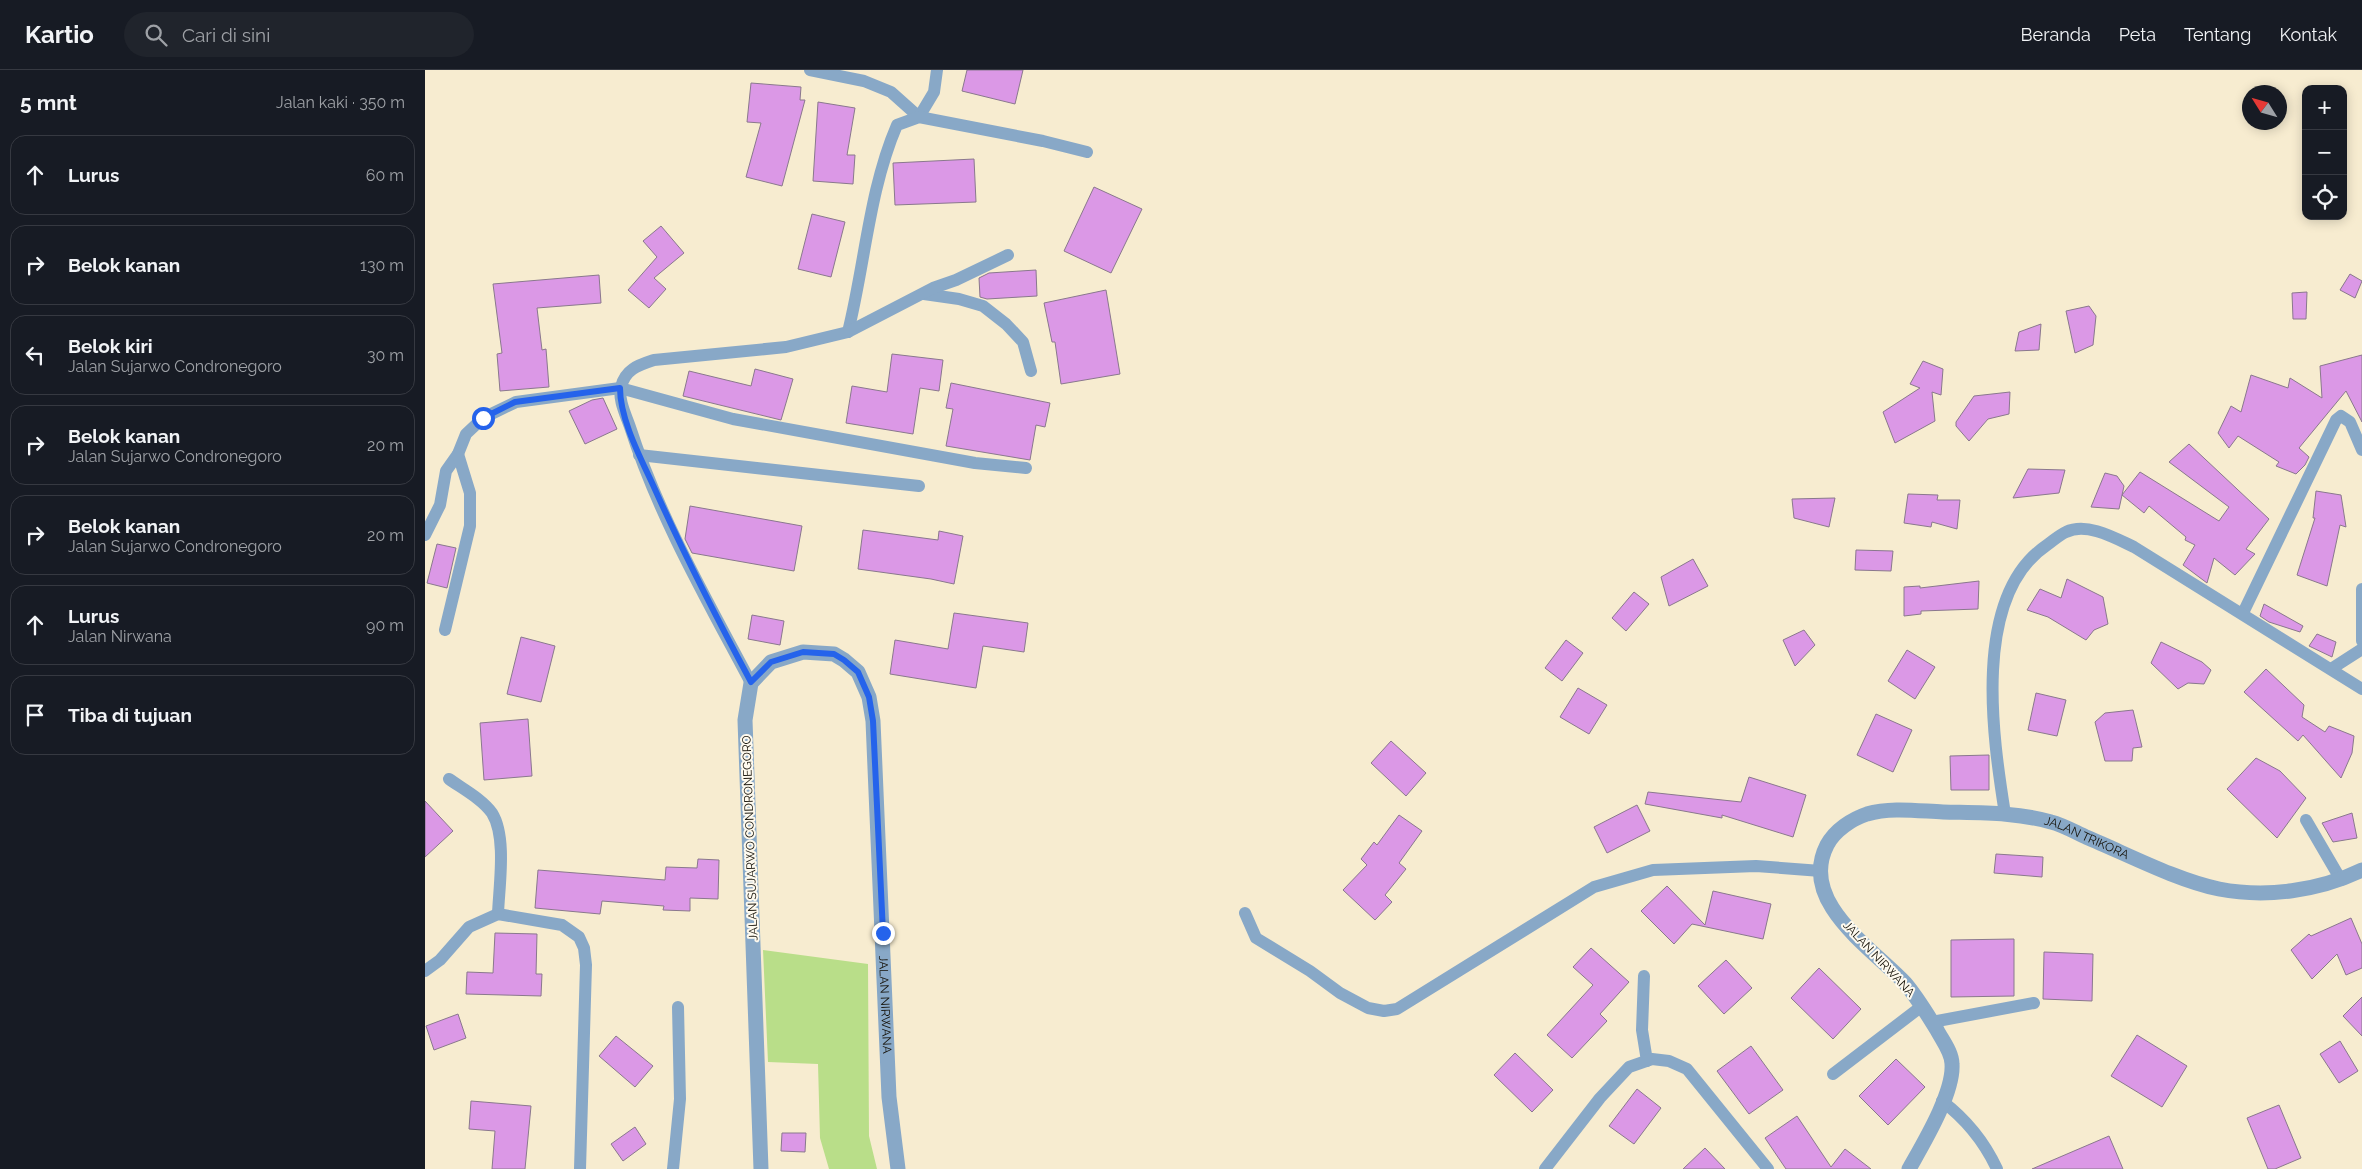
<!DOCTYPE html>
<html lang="id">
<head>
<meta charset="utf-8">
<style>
	body { margin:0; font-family:Raleway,sans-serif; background:#20242c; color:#f1f3f6 }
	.controls { position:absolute; right:15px; top:15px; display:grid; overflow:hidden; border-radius:10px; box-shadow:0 2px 12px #0003 }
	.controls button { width:45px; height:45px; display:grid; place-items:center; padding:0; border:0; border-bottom:1px solid #363941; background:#171b24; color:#f1f3f6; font:25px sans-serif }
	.compass { position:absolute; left:1817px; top:15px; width:45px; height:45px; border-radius:50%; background:#171b24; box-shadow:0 2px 12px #0003; rotate:307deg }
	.stop { position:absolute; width:15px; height:15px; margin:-11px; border:4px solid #2563eb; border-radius:50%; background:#fff }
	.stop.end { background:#2563eb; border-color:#fff; box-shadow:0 1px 5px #0008 }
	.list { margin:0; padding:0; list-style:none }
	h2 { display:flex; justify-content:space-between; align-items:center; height:65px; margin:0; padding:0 20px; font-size:21px }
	h2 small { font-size:16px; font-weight:400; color:#9ea1a6 }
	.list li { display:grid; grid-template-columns:32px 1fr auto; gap:15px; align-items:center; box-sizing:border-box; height:80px; margin:0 10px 10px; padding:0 10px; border:1px solid #363941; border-radius:15px }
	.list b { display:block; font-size:19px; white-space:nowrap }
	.list p { margin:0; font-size:16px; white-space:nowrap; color:#9ea1a6 }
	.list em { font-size:16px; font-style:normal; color:#9ea1a6 }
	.icon { flex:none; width:28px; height:28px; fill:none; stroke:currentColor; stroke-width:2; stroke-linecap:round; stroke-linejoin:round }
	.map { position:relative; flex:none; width:1937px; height:1099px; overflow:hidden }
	header { display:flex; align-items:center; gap:30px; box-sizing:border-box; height:70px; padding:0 25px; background:#171b24; border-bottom:1px solid #363941 }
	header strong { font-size:24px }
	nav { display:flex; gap:28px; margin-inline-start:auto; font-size:18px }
	.search { width:350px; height:45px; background:#20242c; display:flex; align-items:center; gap:12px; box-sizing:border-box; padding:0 18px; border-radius:28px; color:#9ea1a6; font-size:19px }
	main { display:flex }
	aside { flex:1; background:#171b24 }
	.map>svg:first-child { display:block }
	.green { fill:#b9de89 }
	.building { fill:#db98e6; stroke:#8a788d }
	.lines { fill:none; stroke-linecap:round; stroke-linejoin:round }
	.minor { stroke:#88a8c7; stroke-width:12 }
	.tertiary { stroke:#88a8c7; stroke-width:15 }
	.route { stroke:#2563eb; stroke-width:6 }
	.labels { text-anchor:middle; stroke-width:4; stroke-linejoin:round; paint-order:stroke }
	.street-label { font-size:12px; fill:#161209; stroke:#fefaef }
</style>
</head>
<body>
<header>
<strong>Kartio</strong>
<div class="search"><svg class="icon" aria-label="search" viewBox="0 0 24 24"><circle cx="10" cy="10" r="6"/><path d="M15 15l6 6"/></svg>Cari di sini</div>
<nav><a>Beranda</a><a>Peta</a><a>Tentang</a><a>Kontak</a></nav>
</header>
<main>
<aside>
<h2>5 mnt<small>Jalan kaki · 350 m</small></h2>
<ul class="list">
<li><svg class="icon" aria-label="ahead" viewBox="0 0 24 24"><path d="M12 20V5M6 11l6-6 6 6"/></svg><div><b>Lurus</b></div><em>60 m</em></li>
<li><svg class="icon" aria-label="right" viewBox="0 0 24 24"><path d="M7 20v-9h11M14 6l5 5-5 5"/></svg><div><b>Belok kanan</b></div><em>130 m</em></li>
<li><svg class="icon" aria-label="left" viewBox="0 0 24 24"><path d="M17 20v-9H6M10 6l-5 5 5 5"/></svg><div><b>Belok kiri</b><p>Jalan Sujarwo Condronegoro</p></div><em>30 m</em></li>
<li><svg class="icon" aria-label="right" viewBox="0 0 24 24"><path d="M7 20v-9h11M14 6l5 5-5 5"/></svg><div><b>Belok kanan</b><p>Jalan Sujarwo Condronegoro</p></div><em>20 m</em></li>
<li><svg class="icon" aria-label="right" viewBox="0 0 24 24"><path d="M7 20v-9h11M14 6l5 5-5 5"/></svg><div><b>Belok kanan</b><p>Jalan Sujarwo Condronegoro</p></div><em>20 m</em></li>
<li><svg class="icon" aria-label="ahead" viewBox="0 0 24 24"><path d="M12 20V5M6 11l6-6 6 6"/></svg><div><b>Lurus</b><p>Jalan Nirwana</p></div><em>90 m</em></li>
<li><svg class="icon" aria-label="arrive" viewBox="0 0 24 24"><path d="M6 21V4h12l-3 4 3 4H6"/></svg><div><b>Tiba di tujuan</b></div></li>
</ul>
</aside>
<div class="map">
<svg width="1937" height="1099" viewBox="0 0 1937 1099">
	<rect width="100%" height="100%" fill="#f7ecd0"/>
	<path class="green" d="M338,880L443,894L444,1066L452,1099H404L395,1068L393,994L343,992Z"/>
	<g class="building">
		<path d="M542,0H598L590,34L537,21Z"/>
		<path d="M326,13L376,17L375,30H380L357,116L321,107L336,53L322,52Z"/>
		<path d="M393,32L430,38L422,85H430L428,114L388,111Z"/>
		<path d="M549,89L551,132L470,135L468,93Z"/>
		<path d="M669,117L717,139L686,203L639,181Z"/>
		<path d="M387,144L420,152L406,207L373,199Z"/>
		<path d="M236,156L259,183L229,208L241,219L224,238L203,220L232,187L218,171Z"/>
		<path d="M611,200L612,226L562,229L555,227L554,208L564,203Z"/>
		<path d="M1925,204L1937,211L1930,228L1915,220Z"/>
		<path d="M174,205L176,233L112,238L117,280L121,279L124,317L75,321L72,284L77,283L68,214Z"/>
		<path d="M681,220L695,304L636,314L630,272H627L619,233Z"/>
		<path d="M1882,222L1881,249H1868L1867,223Z"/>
		<path d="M1664,236L1671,246L1668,275L1650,283L1641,241Z"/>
		<path d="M1616,254L1614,280L1590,281L1594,262Z"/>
		<path d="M467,284L518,290L514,321L495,318L488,364L421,353L427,316L462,322Z"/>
		<path d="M1937,285V352L1921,321L1874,378L1884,387L1880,395L1871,404L1851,396L1854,392L1813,366L1804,378L1793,363L1806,336L1816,342L1826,305L1863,318L1865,308L1897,328L1895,296Z"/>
		<path d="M1498,291L1518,299L1516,325L1507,322L1510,351L1470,373L1458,342L1495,318L1485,314Z"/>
		<path d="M330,299L368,309L356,350L258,326L264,301L326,316Z"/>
		<path d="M526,313L625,333L620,357L611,355L605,390L521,376L528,339L521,338Z"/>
		<path d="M1585,322L1584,344L1563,349L1544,371L1531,356V352L1549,326Z"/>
		<path d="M178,328L192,359L160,374L144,341L167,330Z"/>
		<path d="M1764,374L1844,449L1821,479L1830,484L1810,505L1789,488L1782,513L1758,495L1770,475L1760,470L1761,467L1724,436L1719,443L1697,425L1715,402L1794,451L1804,437L1744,392Z"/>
		<path d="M1603,399L1640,400L1634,423L1588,428Z"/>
		<path d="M1680,403L1692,406L1699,416L1694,439L1666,437Z"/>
		<path d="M1891,421L1916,425L1921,457L1915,455L1902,516L1872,505L1890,448H1888Z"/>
		<path d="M1483,424L1513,425L1512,430H1535L1532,459L1507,452L1506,457L1479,453Z"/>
		<path d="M1410,428L1404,457L1369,448L1367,429Z"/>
		<path d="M265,436L377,456L369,501L267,483L260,469Z"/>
		<path d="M438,460L513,470L514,461L538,466L529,514L506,509L433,499Z"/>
		<path d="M12,474L31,478L22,518L2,513Z"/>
		<path d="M1431,480L1468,481L1466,501L1430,500Z"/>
		<path d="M1268,489L1283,516L1244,536L1236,507Z"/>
		<path d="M1642,509L1678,527L1683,554L1669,560L1661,570L1623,547L1602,540L1615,519L1636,528Z"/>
		<path d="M1554,511L1553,539L1496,541V544L1479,546V517L1495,516V518Z"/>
		<path d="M1209,522L1224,534L1201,561L1187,548Z"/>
		<path d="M1839,534L1878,556L1875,562L1844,552L1835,546Z"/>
		<path d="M529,543L603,553L599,582L558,576L551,618L465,604L470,570L523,579Z"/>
		<path d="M327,545L359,551L355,575L323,569Z"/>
		<path d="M1379,560L1390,575L1370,596L1358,570Z"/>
		<path d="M1892,564L1911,572L1907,587L1884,576Z"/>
		<path d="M96,567L130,576L116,632L82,624Z"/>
		<path d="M1141,570L1158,583L1137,611L1120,598Z"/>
		<path d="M1736,572L1777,592L1786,600L1779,614L1763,613L1753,619L1726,593Z"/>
		<path d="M1482,580L1510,597L1490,629L1463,611Z"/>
		<path d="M1841,599L1879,635L1877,647L1900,662L1904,656L1929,666L1927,683L1916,708L1878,665L1873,671L1819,622Z"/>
		<path d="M1153,618L1182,635L1164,664L1135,647Z"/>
		<path d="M1611,623L1641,630L1632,666L1603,660Z"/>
		<path d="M1708,640L1717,677L1708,678L1707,691H1680L1670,652L1680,643Z"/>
		<path d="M1451,644L1487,660L1468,702L1432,685Z"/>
		<path d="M103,649L107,706L59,710L55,653Z"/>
		<path d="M966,671L1001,703L981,726L946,693Z"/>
		<path d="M1564,685V720H1526L1525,686Z"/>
		<path d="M1831,688L1855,701L1881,728L1852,768L1802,719Z"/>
		<path d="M1324,707L1381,725L1368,767L1297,745V748L1220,734L1223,722L1316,732Z"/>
		<path d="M0,731L28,761L0,787Z"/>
		<path d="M1212,735L1225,761L1182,783L1169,757Z"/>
		<path d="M1927,743L1932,768L1908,772L1897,753Z"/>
		<path d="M974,745L997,761L974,793L981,799L960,825L967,832L950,850L918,820L942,795L936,789L949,772L952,775Z"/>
		<path d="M1571,784L1618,787L1617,807L1569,803Z"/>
		<path d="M273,789L294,790L293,829L265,828V841L238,840L239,836L177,831L175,844L110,838L113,800L240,810L241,797L272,798Z"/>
		<path d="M1242,816L1280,855L1288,821L1346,834L1338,869L1267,854L1249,874L1216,841Z"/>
		<path d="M1926,848L1937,874V898L1921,905L1912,884L1887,909L1866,880L1884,864L1886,866Z"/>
		<path d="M70,863L112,864L111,904H117L116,926L41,924L42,902L68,903Z"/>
		<path d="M1589,869V926L1526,927V870Z"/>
		<path d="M1166,878L1204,912L1175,944L1182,951L1147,988L1122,965L1168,915L1148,897Z"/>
		<path d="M1619,882L1668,884L1667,931L1618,929Z"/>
		<path d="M1301,890L1327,918L1299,944L1273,916Z"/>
		<path d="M1394,898L1436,939L1408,969L1366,928Z"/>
		<path d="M1937,927V966L1918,946Z"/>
		<path d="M33,944L41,968L9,980L1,956Z"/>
		<path d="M1712,965L1762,996L1737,1037L1686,1006Z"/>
		<path d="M191,966L228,996L210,1017L174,986Z"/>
		<path d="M1915,971L1933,1001L1914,1013L1895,984Z"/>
		<path d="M1326,976L1358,1020L1324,1044L1292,1001Z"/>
		<path d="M1090,983L1128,1020L1107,1042L1069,1005Z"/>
		<path d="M1471,989L1500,1017L1463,1055L1434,1026Z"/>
		<path d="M1212,1019L1236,1038L1209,1074L1184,1056Z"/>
		<path d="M46,1031L106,1036L100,1099H67L70,1061L44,1059Z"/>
		<path d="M1854,1035L1876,1088L1850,1099H1843L1822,1048Z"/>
		<path d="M1372,1046L1406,1097L1420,1079L1446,1099H1361L1340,1068Z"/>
		<path d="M210,1057L221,1074L198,1091L186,1074Z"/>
		<path d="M357,1063H381L380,1082L356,1081Z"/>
		<path d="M1684,1066L1698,1099H1607Z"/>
		<path d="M1280,1078L1300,1099H1258Z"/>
	</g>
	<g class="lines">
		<g class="minor">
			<path d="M385,0L439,11L466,22L494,47L509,22L512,0"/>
			<path d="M499,224L534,229L558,236L581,254L598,272L606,301"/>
			<path d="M423,262C440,194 444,120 472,55L494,47L618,71L662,82"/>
			<path d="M214,385L494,416"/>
			<path d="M0,465L15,435L21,401L33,384L41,364L58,348L91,332L195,318L308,349L550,393L601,398"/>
			<path d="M1937,519V571"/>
			<path d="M1818,543L1911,350L1916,346L1925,352L1937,380"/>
			<path d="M20,560L45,456V423L33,384"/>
			<path d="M1906,599L1937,579"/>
			<path d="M326,613C282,530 234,447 205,357C201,345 193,330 196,317C200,299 214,295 229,290L361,277L423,262L508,218L531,210L583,185"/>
			<path d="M24,709C38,719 57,729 67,743C82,767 74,816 73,844"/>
			<path d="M1580,744C1568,668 1546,526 1622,475C1628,471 1634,465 1641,462C1662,452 1690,468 1709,477L1937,619"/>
			<path d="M1881,750L1916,810"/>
			<path d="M820,843L831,868L885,901L915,923L943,938L959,941L972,939L1169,817L1228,800L1331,796L1396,801"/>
			<path d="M0,901L15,890L44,857L73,844L137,855L154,867L159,878L161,895L155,1099"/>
			<path d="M1219,906L1217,960L1222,991"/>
			<path d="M1507,952L1609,933"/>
			<path d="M1408,1004L1497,936"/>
			<path d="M1517,1031C1542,1050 1559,1071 1572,1099"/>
			<path d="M248,1099L255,1029L253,937"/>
			<path d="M1120,1099L1175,1028L1204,997L1227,989L1244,991L1262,999L1343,1099"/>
		</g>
		<g class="tertiary">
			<path id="s1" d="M336,1099L320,650L326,613L346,592L378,582L409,584L419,590L433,602L444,627L448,651L464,1027L473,1099"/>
			<path id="s2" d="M1484,1099C1498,1074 1529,1023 1527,994C1527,982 1517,970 1512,960C1502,944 1492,927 1480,913C1447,878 1373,832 1402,775C1410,760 1427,749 1442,744C1466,737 1493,741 1518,742C1554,743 1591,742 1626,752C1638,755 1650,762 1661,767C1702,784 1751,810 1794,819C1841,828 1894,821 1937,800"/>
		</g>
	</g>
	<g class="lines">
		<path class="route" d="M58,348L90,332L195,318C195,349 215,387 228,415C258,482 291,547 326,612L346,592L378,582L409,584L419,590L433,602L444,627L448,651L458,863"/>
	</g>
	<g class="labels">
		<g class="street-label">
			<text transform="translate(325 768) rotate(-92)" y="4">JALAN SUJARWO CONDRONEGORO</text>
			<text dy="4" stroke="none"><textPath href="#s2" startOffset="656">JALAN TRIKORA</textPath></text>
			<text transform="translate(1454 889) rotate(47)" y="4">JALAN NIRWANA</text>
			<text dy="4" stroke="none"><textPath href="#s1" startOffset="946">JALAN NIRWANA</textPath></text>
		</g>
	</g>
</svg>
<div class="controls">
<button>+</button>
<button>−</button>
<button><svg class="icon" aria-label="locate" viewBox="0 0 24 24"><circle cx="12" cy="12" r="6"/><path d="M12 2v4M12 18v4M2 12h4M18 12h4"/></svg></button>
</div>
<svg class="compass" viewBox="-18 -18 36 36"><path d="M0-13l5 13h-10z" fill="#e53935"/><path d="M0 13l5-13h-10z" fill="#9ea1a6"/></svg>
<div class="stop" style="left:58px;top:348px"></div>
<div class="stop end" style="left:458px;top:863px"></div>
</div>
</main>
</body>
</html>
